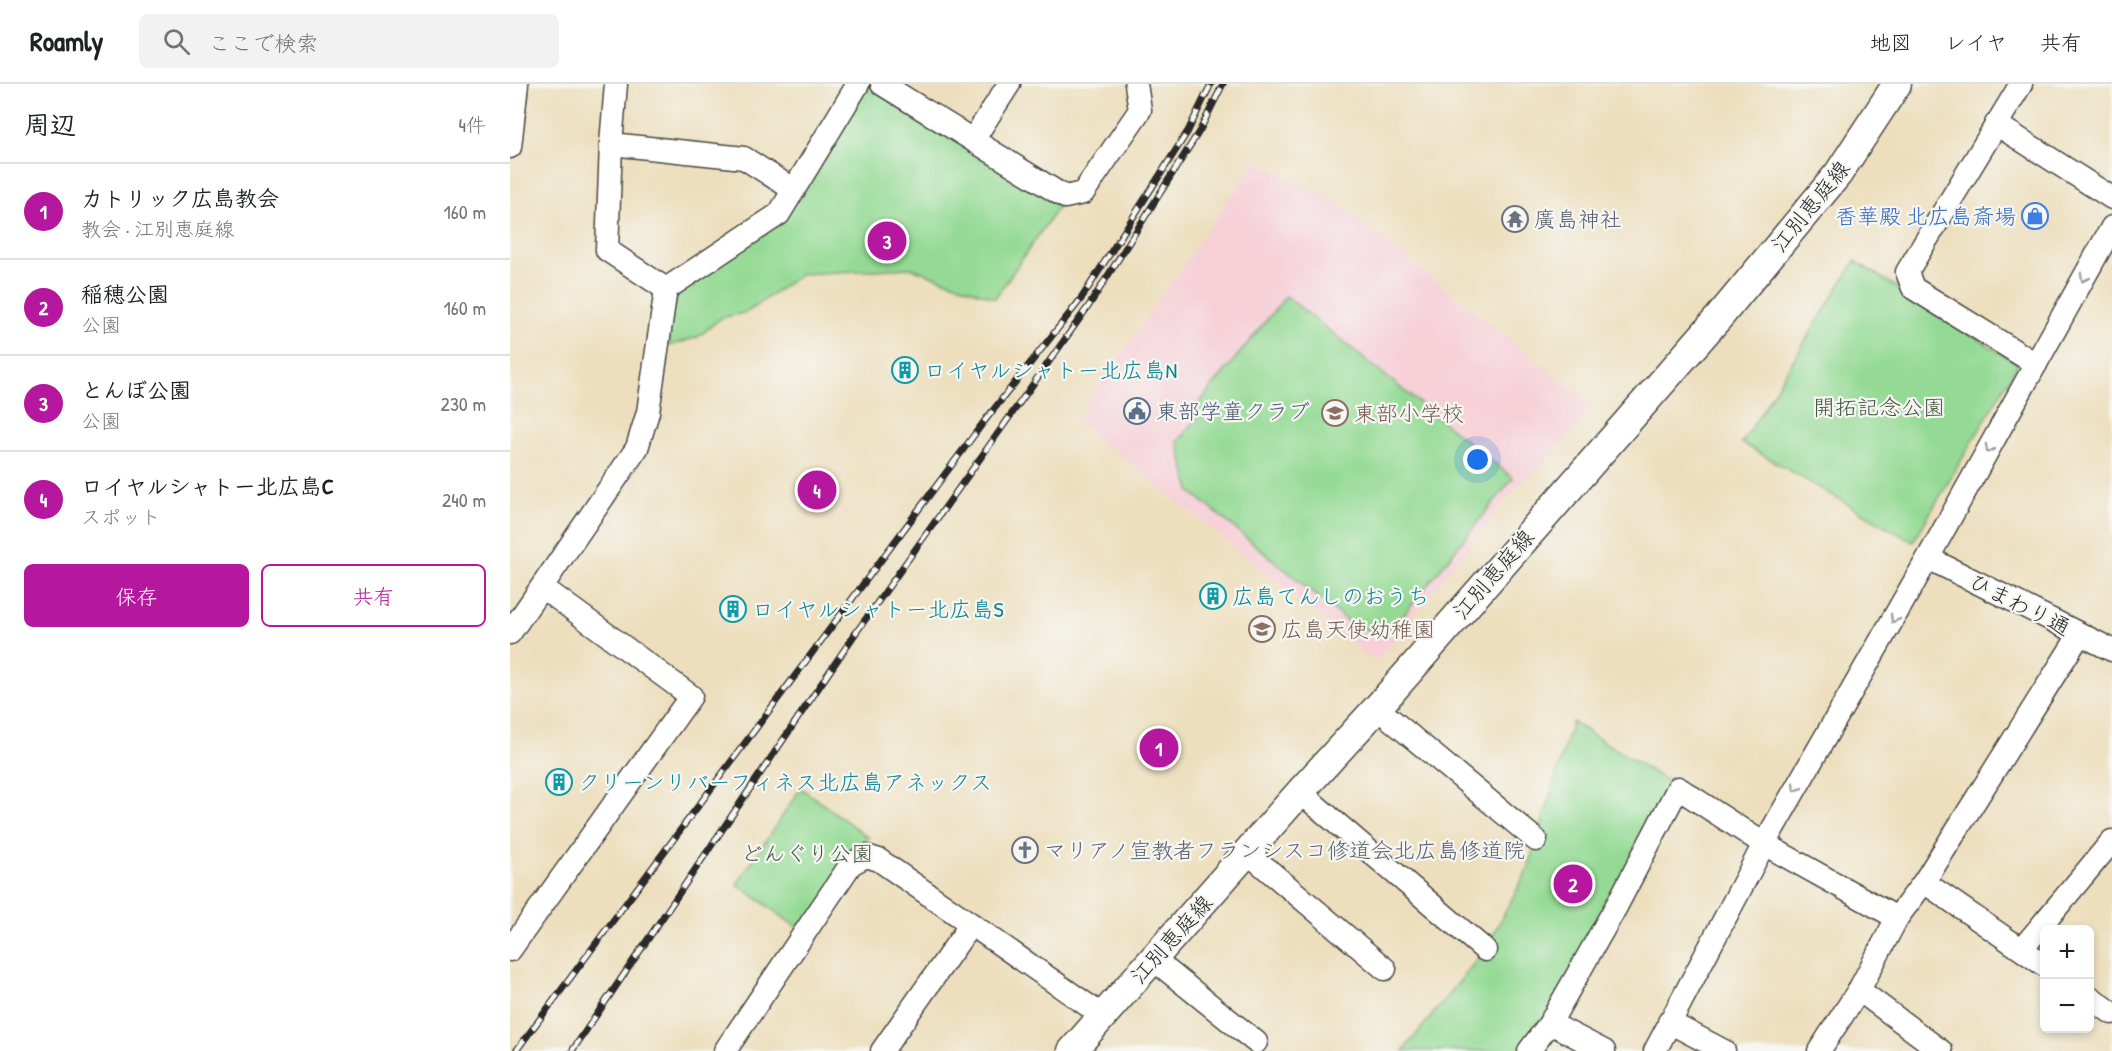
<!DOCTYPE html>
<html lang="ja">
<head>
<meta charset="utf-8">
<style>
	body { margin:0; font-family:"Patrick Hand","Klee One",sans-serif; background:#f2f2f2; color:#202124 }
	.controls { position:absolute; right:18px; bottom:18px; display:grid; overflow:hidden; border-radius:9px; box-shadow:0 3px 9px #0003 }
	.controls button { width:54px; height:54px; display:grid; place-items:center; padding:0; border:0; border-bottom:2px solid #e0e0e0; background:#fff; color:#202124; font:30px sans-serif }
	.you { position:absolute; left:968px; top:376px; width:21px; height:21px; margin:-15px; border:4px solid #fff; border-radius:50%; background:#1a73e8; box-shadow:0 0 0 9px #1a73e833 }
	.badge { display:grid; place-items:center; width:39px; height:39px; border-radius:50%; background:#b5179e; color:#fff; font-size:20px; font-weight:700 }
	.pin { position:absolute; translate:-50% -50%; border:3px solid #fff; box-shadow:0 2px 6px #0006 }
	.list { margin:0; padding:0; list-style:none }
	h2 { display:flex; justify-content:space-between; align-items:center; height:78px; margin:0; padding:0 24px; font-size:26px }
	h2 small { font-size:20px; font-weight:400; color:#757577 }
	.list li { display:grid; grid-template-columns:39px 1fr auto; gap:18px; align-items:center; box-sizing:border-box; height:96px; padding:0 24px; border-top:2px solid #e0e0e0 }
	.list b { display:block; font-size:22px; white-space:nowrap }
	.list p { margin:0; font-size:20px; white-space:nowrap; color:#757577 }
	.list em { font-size:20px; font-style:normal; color:#757577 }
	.actions { display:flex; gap:12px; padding:18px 24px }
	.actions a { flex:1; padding:14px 0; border:2px solid #b5179e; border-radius:9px; text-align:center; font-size:21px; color:#b5179e }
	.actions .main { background:#b5179e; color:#fff }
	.icon { flex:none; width:33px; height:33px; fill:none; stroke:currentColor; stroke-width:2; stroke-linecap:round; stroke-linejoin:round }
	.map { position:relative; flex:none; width:1602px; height:967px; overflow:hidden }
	header { display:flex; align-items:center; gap:36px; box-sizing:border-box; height:84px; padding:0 30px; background:#fff; border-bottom:2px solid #e0e0e0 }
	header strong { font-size:28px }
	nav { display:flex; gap:33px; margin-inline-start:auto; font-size:21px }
	.search { width:420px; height:54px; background:#f2f2f2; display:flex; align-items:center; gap:15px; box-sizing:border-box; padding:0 21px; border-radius:9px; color:#757577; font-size:22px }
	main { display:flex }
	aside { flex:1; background:#fff }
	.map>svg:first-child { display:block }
	.built { fill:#f6cfd7 }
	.green { fill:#94da94; stroke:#608260; stroke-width:1.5 }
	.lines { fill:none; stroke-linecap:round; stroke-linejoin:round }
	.minor-casing { stroke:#484641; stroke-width:25 }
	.major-casing { stroke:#484641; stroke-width:31 }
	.minor { stroke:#fff; stroke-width:22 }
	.major { stroke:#fff; stroke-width:28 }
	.rail-casing { stroke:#2b2b2b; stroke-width:7 }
	.rail { stroke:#f6f6f2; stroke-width:4.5; stroke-dasharray:14; stroke-linecap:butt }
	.oneway { stroke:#a0a0a0 }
	.labels { text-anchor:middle; stroke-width:4.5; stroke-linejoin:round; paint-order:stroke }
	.street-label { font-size:22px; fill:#2b2b2b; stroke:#f6f6f2 }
	.shop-label { font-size:22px; fill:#366cbe; stroke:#f6f6f2; text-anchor:end }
	.worship-label { font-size:22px; fill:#5b616d; stroke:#f6f6f2; text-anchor:start }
	.culture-label { font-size:22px; fill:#0d838f; stroke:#f6f6f2; text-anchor:start }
	.park-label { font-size:22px; fill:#455745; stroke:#f6f6f2 }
	.service-label { font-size:22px; fill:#4e5e75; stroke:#f6f6f2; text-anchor:start }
	.education-label { font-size:22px; fill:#785e54; stroke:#f6f6f2; text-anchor:start }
</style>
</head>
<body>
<header>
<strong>Roamly</strong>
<div class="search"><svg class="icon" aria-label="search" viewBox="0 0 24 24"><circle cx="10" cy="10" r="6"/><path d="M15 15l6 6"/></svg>ここで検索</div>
<nav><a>地図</a><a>レイヤ</a><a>共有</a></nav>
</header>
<main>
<aside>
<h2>周辺<small>4件</small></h2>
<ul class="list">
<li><span class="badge">1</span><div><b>カトリック広島教会</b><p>教会 · 江別恵庭線</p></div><em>160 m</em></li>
<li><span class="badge">2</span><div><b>稲穂公園</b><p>公園</p></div><em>160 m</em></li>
<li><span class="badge">3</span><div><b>とんぼ公園</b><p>公園</p></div><em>230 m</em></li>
<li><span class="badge">4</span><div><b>ロイヤルシャトー北広島C</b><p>スポット</p></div><em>240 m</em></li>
</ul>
<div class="actions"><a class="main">保存</a><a>共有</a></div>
</aside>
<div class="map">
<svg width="1602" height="967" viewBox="0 0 1602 967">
	<rect width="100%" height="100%" fill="#f6f6f2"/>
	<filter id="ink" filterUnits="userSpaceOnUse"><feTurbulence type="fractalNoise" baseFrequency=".0167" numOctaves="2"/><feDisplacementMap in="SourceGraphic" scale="12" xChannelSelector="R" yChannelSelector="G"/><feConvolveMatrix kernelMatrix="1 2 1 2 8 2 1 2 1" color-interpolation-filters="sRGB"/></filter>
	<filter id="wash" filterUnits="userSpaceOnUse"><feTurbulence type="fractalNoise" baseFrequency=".008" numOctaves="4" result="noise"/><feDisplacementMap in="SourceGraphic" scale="24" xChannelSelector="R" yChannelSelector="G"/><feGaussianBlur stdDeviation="1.35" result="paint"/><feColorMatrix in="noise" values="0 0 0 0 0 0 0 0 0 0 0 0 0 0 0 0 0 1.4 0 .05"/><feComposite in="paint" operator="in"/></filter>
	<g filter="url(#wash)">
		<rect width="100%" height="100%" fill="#eddfbe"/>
		<path class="built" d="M745,77L826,118L1084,322L1044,370L1027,387L1014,394L866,578L566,336Z"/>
		<g class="green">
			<path d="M348,0H372L555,113L485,214L401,184L291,190L237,228L211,234L188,253L159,262L156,205L269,130Z"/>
			<path d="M1345,177L1508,280L1403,458L1232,359Z"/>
			<path d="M776,212L1003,394L884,543L848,546L680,407L668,358L688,333L682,328Z"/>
			<path d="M1062,638L1168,704L1019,967H893L975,866L1019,783Z"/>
			<path d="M291,704L359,754L292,847L227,800Z"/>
		</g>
	</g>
	<g filter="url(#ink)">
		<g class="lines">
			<defs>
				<g id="minor">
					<path d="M106,0L101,60L97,166L156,205"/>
					<path d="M372,0L555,113L573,109L630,26L626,0"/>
					<path d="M1511,0L1397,188L1403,204L1526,280"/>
					<path d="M1486,40L1602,114"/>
					<path d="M463,56L499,0"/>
					<path d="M101,60L234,74L284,106"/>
					<path d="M0,63L7,0"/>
					<path d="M1418,474L1602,566"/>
					<path d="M0,549L127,364L138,328L156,205L269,130L348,0"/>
					<path d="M867,624L1026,756"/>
					<path d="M790,708L975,866"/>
					<path d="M738,769L875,885"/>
					<path d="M1414,798L1534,881"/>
					<path d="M1512,865L1602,757"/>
					<path d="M0,866L181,612L32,503"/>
					<path d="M643,875L746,958"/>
					<path d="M1349,906L1431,967"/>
					<path d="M1580,913L1602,929"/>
					<path d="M1159,938L1214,967"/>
					<path d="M1040,939L1094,967"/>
					<path d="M215,967L341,780L356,772L369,776L593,932"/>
					<path d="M372,967L461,840"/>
					<path d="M1019,967L1040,939L1107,821L1168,704L1254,760L1387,834"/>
					<path d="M1145,967L1254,760L1418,474L1602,143"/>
					<path d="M1309,967L1349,906L1387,834L1414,798L1570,550"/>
				</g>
				<path id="major" d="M562,967L790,708L867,624L1210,232L1328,90L1387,0"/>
			</defs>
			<use href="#minor" class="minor-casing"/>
			<use href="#major" class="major-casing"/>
			<use href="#minor" class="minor"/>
			<use href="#major" class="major"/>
			<defs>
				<g id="rail">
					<path d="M6,967L473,339L571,215L678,47L701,0"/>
					<path d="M62,967L345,550L580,220L690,46L713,0"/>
				</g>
			</defs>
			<use href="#rail" class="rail-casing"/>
			<use href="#rail" class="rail"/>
		</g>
		<defs><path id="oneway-chevron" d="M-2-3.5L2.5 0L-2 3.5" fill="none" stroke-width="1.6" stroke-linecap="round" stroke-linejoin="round" transform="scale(1.5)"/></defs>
		<g class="oneway">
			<use href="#oneway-chevron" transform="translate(1574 194) rotate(119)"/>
			<use href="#oneway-chevron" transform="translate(1479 365) rotate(119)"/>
			<use href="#oneway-chevron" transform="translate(1384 535) rotate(120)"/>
			<use href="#oneway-chevron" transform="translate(1286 704) rotate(120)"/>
		</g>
	</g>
	<defs>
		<symbol id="shop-ring" viewBox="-11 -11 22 22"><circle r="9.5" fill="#f6f6f2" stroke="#3f7fe0" stroke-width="1.5"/><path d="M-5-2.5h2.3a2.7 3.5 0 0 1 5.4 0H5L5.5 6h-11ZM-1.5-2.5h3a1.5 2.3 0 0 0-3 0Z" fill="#3f7fe0"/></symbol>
		<symbol id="temple-ring" viewBox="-11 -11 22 22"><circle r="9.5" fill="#f6f6f2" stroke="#6b7280" stroke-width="1.5"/><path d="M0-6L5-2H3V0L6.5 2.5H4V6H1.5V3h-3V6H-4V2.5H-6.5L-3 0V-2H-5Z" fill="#6b7280"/></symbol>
		<symbol id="building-ring" viewBox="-11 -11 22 22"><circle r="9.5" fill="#f6f6f2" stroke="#0f9aa8" stroke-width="1.5"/><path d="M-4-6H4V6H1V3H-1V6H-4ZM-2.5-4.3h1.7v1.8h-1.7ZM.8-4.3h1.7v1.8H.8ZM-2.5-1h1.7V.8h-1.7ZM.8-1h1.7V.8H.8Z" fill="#0f9aa8"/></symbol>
		<symbol id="civic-ring" viewBox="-11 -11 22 22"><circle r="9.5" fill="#f6f6f2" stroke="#5c6f8a" stroke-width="1.5"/><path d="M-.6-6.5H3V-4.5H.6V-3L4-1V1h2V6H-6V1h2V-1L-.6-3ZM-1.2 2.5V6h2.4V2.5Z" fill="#5c6f8a"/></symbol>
		<symbol id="school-ring" viewBox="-11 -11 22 22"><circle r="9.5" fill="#f6f6f2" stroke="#8d6e63" stroke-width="1.5"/><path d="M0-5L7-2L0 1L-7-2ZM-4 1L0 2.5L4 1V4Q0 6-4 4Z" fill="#8d6e63"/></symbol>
		<symbol id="church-ring" viewBox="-11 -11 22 22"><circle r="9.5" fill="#f6f6f2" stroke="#6b7280" stroke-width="1.5"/><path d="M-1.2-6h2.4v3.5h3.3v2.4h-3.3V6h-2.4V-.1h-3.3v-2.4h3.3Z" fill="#6b7280"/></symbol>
	</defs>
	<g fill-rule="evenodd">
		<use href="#shop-ring" x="1510" y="117" width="30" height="30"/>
		<use href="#temple-ring" x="990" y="120" width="30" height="30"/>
		<use href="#building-ring" x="380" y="271" width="30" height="30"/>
		<use href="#civic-ring" x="612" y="312" width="30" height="30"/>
		<use href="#school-ring" x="810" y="314" width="30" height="30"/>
		<use href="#building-ring" x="688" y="497" width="30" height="30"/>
		<use href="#building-ring" x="208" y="510" width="30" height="30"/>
		<use href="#school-ring" x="737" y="530" width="30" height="30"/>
		<use href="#building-ring" x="34" y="683" width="30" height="30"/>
		<use href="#church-ring" x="500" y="751" width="30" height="30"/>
	</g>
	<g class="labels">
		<g class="street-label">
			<text transform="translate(1300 122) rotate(-51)" y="8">江別恵庭線</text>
			<text transform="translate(983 490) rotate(-49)" y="8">江別恵庭線</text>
			<text transform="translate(1510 520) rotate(27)" y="8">ひまわり通</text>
			<text transform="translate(661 855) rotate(-48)" y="8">江別恵庭線</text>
		</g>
		<g class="shop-label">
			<text x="1506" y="140">香華殿 北広島斎場</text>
		</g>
		<g class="worship-label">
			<text x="1024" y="143">廣島神社</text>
			<text x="534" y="774">マリアノ宣教者フランシスコ修道会北広島修道院</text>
		</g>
		<g class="culture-label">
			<text x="414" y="294">ロイヤルシャトー北広島N</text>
			<text x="722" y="520">広島てんしのおうち</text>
			<text x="242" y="533">ロイヤルシャトー北広島S</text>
			<text x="68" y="706">クリーンリバーフィネス北広島アネックス</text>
		</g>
		<g class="park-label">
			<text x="1369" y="331">開拓記念公園</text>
			<text x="297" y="777">どんぐり公園</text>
		</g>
		<g class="service-label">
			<text x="646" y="335">東部学童クラブ</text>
		</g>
		<g class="education-label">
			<text x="844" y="337">東部小学校</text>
			<text x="771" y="553">広島天使幼稚園</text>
		</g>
	</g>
</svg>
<div class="controls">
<button>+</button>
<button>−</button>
</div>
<div class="you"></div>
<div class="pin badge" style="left:649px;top:664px">1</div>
<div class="pin badge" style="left:1063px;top:800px">2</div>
<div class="pin badge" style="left:377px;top:157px">3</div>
<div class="pin badge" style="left:307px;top:406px">4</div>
</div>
</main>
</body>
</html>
